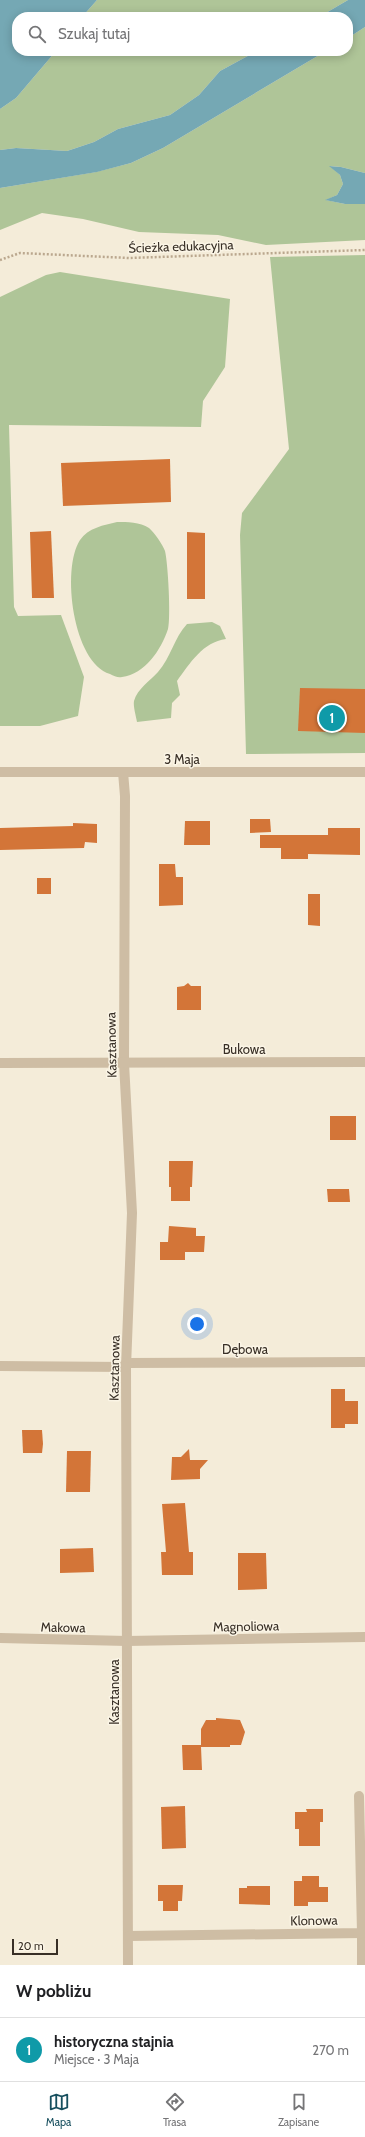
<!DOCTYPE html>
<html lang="pl">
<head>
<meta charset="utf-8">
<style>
	body { margin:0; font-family:Cabin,sans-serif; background:#f6f6f6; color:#202124 }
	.scale { position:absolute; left:12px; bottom:10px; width:46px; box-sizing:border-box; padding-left:4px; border:2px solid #382f26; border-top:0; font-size:11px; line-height:14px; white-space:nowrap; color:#382f26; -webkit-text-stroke:3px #fbf5e6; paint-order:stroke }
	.you { position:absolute; left:197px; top:1324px; width:14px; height:14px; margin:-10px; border:3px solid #fff; border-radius:50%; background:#1a73e8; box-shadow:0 0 0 6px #1a73e833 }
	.badge { display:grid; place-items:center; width:26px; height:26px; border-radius:50%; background:#174f5e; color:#fff; font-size:13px; font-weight:700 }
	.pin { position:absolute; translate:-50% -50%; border:2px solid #fff; box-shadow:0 1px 4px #0006 }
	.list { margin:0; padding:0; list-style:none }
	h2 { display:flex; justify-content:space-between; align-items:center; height:52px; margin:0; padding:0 16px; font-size:17px }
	h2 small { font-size:13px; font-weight:400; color:#757577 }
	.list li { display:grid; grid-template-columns:26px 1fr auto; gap:12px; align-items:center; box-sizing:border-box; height:64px; padding:0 16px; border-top:1px solid #e0e0e0 }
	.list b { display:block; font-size:15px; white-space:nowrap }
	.list p { margin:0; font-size:13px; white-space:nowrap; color:#757577 }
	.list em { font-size:13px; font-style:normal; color:#757577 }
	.icon { flex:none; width:22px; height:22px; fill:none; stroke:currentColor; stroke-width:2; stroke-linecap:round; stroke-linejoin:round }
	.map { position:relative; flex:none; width:365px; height:1965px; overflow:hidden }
	.search { position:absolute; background:#fff; box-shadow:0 2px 10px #0003; left:12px; right:12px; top:12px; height:44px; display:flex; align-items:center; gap:10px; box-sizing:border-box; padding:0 14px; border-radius:16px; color:#757577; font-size:15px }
	.sheet { height:116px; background:#fff }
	nav { display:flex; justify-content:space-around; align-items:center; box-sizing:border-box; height:56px; border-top:1px solid #e0e0e0; background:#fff; font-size:11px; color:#757577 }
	nav a { display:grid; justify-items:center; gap:2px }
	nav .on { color:#174f5e }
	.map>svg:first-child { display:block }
	.green { fill:#afc598 }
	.water { fill:#75a8b4 }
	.building { fill:#d37538 }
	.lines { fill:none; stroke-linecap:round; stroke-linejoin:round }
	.path { stroke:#baa78e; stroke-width:2.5; stroke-dasharray:2 2; stroke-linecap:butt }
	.minor { stroke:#cebda4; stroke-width:10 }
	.tertiary { stroke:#cebda4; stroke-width:10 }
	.labels { text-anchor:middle; stroke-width:3; stroke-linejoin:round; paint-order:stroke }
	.street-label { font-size:13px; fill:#382f26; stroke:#fbf5e6 }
</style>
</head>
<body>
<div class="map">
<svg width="365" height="1965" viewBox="0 0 365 1965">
	<rect width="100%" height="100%" fill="#f4ecd9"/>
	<g class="green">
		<path d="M97,0H348L319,17H82Z"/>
		<path d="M365,27V173L341,167L330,166L340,175L343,184L337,195L326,200L345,204H365V240L266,245L218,235L139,232L83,219L42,213L0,230V188L96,172L131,163L163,148L326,51H348V38Z"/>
		<path d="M56,51H257L220,71L199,95L170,115L118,129L94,142L67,151L16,148L0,150V109L16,98Z"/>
		<path d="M365,255V753L246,754L240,535L242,513L289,449L270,257Z"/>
		<path d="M60,272L230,299L225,367L203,401L201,427L9,425L14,607L18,616L61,615L84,677L78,716L40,726H0V297L46,275Z"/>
		<path d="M117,522C127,522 140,522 149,528C154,532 163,545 165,551C168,563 171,618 168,629C161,650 145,674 122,677C118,678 114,676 110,674C73,663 61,569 80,540C88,528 104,525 117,522Z"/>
		<path d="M212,622L220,626L226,639C203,642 190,663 177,681L180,695L172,703L171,718L137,722C136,716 133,706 134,701C137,689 151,680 158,672C171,657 174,638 187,624Z"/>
	</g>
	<g class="water">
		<path d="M0,0H97L82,17H17V51H56L16,98L0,109Z"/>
		<path d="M348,0H365V27L348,38V17H319Z"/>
		<path d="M257,51H326L163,148L131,163L97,172L0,188V150L16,148L67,151L94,142L118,129L170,115L199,95L220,71Z"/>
		<path d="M329,166L341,167L365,173V204H345L325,200L337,195L343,184L340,175Z"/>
	</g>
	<g class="building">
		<path d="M170,459L171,502L63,506L61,463Z"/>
		<path d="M51,531L54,598H32L30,532Z"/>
		<path d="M187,532L205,533V599H187Z"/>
		<path d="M300,688L365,689V733L298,731Z"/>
		<path d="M250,819H270L271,832L250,833Z"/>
		<path d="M185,821H210V845H184Z"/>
		<path d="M73,823L97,824V843L85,842L84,848L0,850V828L73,826Z"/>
		<path d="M328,828H360V855L308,854V859H281V848H260V835H328Z"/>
		<path d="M159,864H175L176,877H183V905L159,906Z"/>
		<rect x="37" y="878" width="14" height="16"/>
		<path d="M308,894H320V926L308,925Z"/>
		<path d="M188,983L191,986H201V1010H177V987L184,986Z"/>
		<rect x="330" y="1116" width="26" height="24"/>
		<path d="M169,1161H193L192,1187H190V1201H171V1187H169Z"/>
		<path d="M327,1189H349L350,1202H328Z"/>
		<path d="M169,1226L196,1228V1236H205L204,1252H185V1260H160V1242H168Z"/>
		<path d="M331,1389H345V1401H358V1424H345V1428H331Z"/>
		<path d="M22,1430H42L43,1444L42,1453H23Z"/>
		<path d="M189,1449L190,1460H208L200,1469V1479L171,1480L172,1457H181Z"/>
		<path d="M67,1451H91L90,1492H66Z"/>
		<path d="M185,1503L189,1552H193V1575H162L161,1552H166L162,1504Z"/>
		<path d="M93,1548L94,1572L60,1573V1549Z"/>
		<path d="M238,1553H266L267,1589L238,1590Z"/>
		<path d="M216,1718L240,1720L245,1732L241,1745H230V1747H201L202,1770H183L182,1745H201V1729L206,1720H216Z"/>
		<path d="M185,1806L186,1848L162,1849L161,1807Z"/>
		<path d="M306,1809H323V1822H320V1846H299V1829H295V1812H307Z"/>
		<path d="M302,1876H319V1887H328V1902H308V1906H294V1881H302Z"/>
		<path d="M158,1885H183L182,1901H178V1911H163V1901H158Z"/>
		<path d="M247,1886H270V1905L239,1904V1888H247Z"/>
	</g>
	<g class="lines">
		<path class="path" d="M0,260L20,253L129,258L365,250"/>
		<g class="minor">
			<path d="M123,772L125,796L124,1063L132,1213L126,1367L128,1965"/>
			<path d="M0,1063L365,1062"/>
			<path d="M126,1363L365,1362"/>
			<path d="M0,1366L126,1367"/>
			<path d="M0,1638L127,1641L365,1637"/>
			<path d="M362,1933V1965"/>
			<path d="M129,1936L362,1933L359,1796"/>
		</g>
		<path class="tertiary" d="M0,772H365"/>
	</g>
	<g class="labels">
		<g class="street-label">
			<text transform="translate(181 246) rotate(-2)" y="5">Ścieżka edukacyjna</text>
			<text x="182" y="764">3 Maja</text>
			<text transform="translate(111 1045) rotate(-91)" y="5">Kasztanowa</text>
			<text x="244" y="1054">Bukowa</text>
			<text x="245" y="1354">Dębowa</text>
			<text transform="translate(114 1368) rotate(-89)" y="5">Kasztanowa</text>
			<text transform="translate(246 1626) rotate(-1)" y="5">Magnoliowa</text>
			<text transform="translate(63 1627) rotate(1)" y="5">Makowa</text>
			<text transform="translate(114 1692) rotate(-90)" y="5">Kasztanowa</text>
			<text transform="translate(314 1920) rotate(-1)" y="5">Klonowa</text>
		</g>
	</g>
</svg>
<div class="scale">20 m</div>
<div class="you"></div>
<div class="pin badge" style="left:332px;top:718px;background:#0f9aa8">1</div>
<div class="search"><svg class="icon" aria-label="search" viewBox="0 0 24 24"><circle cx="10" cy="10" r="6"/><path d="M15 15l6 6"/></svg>Szukaj tutaj</div>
</div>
<section class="sheet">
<h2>W pobliżu<small></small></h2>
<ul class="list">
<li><span class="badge" style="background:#0f9aa8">1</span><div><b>historyczna stajnia</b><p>Miejsce · 3 Maja</p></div><em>270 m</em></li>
</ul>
</section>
<nav>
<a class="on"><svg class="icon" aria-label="map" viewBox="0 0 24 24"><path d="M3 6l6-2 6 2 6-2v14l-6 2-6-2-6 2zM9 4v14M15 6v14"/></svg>Mapa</a>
<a><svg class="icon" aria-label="directions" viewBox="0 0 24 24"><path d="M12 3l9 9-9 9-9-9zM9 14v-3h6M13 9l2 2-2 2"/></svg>Trasa</a>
<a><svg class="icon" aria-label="saved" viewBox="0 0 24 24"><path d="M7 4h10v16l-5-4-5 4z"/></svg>Zapisane</a>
</nav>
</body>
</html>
